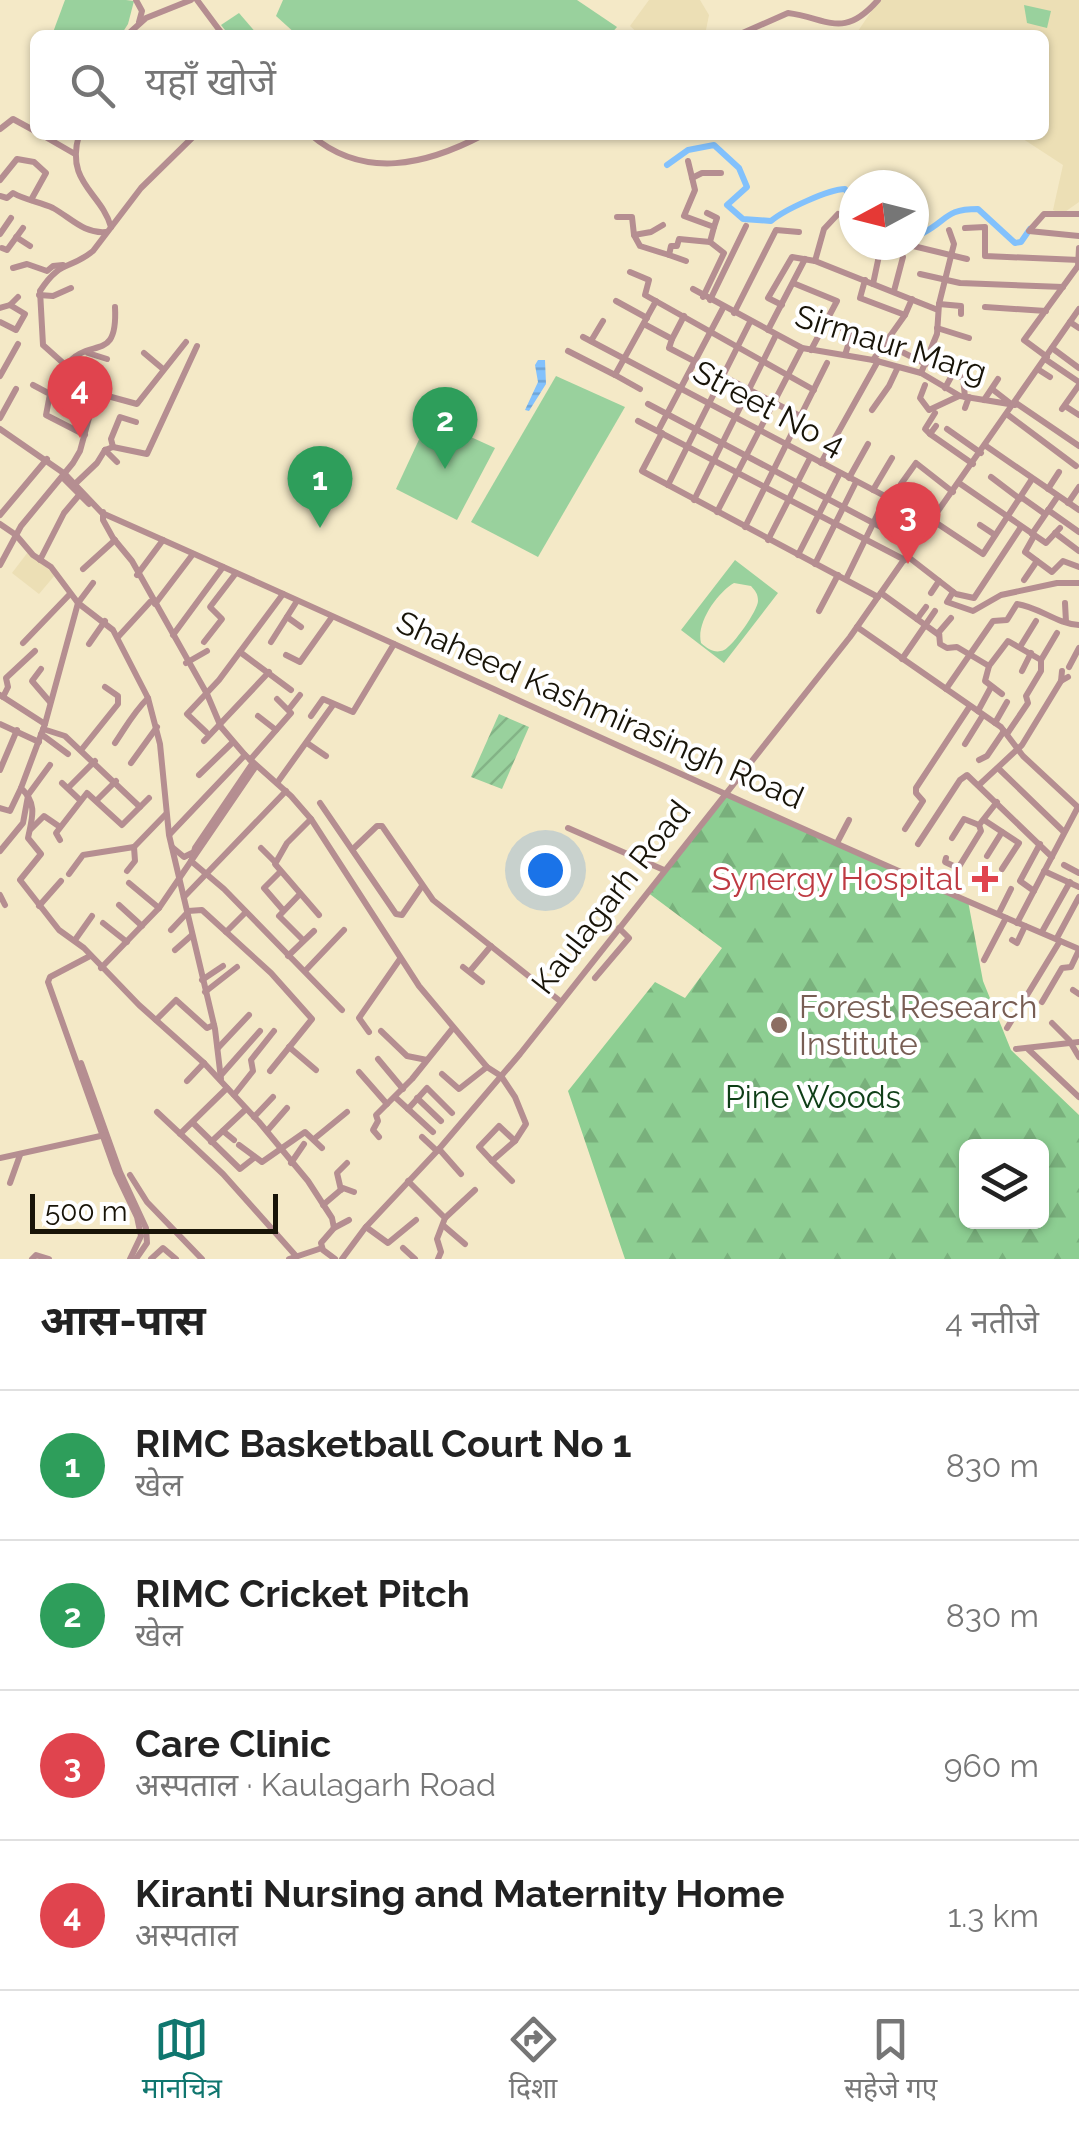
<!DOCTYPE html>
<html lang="hi">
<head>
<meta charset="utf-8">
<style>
	body { margin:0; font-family:Raleway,"Noto Sans Devanagari",sans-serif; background:#f6f6f6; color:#222 }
	.controls { position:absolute; right:30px; bottom:30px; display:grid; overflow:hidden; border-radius:15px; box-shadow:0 2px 8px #0004 }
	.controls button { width:90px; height:90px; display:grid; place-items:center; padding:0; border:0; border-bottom:2px solid #e0e0e0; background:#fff; color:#222; font:50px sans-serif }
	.compass { position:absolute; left:839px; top:170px; width:90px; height:90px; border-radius:50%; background:#fff; box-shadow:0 2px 8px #0004; rotate:263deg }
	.scale { position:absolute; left:30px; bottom:25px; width:248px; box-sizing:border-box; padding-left:10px; border:5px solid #181408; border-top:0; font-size:28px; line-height:35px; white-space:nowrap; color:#181408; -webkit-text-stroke:8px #fff; paint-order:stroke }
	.you { position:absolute; left:545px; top:870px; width:35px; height:35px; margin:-25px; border:8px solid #fff; border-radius:50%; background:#1a73e8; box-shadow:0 0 0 15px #1a73e833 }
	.badge { display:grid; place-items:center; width:65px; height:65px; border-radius:50%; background:#0f766e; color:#fff; font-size:32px; font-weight:700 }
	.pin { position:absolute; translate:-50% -82px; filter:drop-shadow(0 2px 5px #0008) }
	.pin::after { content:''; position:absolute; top:52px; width:35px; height:30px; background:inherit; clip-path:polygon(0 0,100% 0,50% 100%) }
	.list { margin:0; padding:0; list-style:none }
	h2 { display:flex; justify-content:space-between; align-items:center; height:130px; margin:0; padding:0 40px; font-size:42px }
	h2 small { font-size:32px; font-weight:400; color:#767676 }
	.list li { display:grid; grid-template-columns:65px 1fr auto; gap:30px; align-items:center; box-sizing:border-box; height:150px; padding:0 40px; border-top:2px solid #e0e0e0 }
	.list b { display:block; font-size:38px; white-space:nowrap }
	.list p { margin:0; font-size:32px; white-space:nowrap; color:#767676 }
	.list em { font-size:32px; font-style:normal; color:#767676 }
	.icon { flex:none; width:55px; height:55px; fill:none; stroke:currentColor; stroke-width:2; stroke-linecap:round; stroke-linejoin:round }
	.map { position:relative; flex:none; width:1079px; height:1259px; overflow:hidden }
	.search { position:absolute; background:#fff; box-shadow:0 2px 8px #0004; left:30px; right:30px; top:30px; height:110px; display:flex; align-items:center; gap:25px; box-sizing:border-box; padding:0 35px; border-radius:15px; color:#767676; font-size:38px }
	.sheet { height:730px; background:#fff }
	nav { display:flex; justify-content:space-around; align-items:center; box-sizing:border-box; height:140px; border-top:2px solid #e0e0e0; background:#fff; font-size:28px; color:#767676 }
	nav a { display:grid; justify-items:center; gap:5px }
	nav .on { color:#0f766e }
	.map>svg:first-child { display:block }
	.built { fill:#ecdfb5 }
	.green { fill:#99d19d; fill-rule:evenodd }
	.forest { fill:url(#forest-firs); fill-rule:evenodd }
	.garden { fill:url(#garden-furrows) }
	.water { fill:url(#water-rules) }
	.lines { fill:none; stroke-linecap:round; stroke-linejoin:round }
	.river { stroke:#82c1fc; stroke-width:6 }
	.minor { stroke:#b58e91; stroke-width:6 }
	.health-dot { fill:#e0444e; stroke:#fff; stroke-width:4 }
	.education-dot { fill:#8d6e63; stroke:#fff; stroke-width:4 }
	.labels { text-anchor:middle; stroke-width:8; stroke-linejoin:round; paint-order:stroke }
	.street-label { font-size:32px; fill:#181408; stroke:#fff }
	.health-label { font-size:32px; fill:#be3a42; stroke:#fff; text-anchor:end }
	.education-label { font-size:32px; fill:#785e54; stroke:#fff; text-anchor:start }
	.park-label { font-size:32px; fill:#0f3e17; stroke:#fff }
</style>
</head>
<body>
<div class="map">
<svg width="1079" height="1259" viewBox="0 0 1079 1259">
	<defs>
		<pattern id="forest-firs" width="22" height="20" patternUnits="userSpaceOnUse" patternTransform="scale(2.5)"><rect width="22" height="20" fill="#8dce92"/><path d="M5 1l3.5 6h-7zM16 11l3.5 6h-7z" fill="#79b07c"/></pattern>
		<pattern id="garden-furrows" width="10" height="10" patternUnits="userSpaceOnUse" patternTransform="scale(2.5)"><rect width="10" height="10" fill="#99d19d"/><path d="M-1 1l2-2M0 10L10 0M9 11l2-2" fill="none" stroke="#83b386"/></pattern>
		<pattern id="water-rules" width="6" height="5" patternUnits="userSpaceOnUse" patternTransform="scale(2.5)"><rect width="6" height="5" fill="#82c1fc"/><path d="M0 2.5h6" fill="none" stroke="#70a5d6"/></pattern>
	</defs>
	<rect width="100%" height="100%" fill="#f4e9c7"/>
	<g class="built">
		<path d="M649,0H700L709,15L705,35H640L630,26Z"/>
		<path d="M879,0H1079V202L1062,214L1053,210L1063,165L1017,135H1044V35H865L858,31Z"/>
		<path d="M28,552L55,575L39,594L12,573Z"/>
	</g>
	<g class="green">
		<path d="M65,0H126L134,1L128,24L121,35H52Z"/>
		<path d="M283,0H577L617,27L610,35H297L276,16Z"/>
		<path d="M1024,5L1051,11L1047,28L1027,23Z"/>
		<path d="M239,13L258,35H229L221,25Z"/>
		<path d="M556,376L625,407L538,557L471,522Z"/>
		<path d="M429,418L495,448L457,520L396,489Z"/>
		<path d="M735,560L778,593L724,663L681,630ZM734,583L751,586C755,591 758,593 758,601C758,610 733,646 724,650C715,654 708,649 701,643C696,623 717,593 734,583Z"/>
	</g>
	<path class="forest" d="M726,793L968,901L983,981L1011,1050L1079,1115V1259H625L568,1091L655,982L685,998L722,948L647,892ZM966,1146H1042V1222H966Z"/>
	<path class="garden" d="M499,714L529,727L502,789L471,777Z"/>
	<path class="water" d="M538,360H545L546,384L529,411L525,410L538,382L535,365Z"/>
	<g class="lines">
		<g class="river">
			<path d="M667,165L688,150L714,145L739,168L747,187L727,205L743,219L771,221C784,210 829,189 845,189L854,201"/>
			<path d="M914,232L923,233C948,220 945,209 978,209L1015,243L1021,242L1030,229"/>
		</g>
		<g class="minor">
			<path d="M136,0L142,11L139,22"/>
			<path d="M197,0L223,35"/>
			<path d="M127,35L146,18L191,0"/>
			<path d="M738,35L788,13C828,18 843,40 878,0"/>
			<path d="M0,129L13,119L35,131"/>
			<path d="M42,135L75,154"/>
			<path d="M79,135C65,183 101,192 111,227"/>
			<path d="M311,135C364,180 426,165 483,135"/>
			<path d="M688,161L695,190L684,216L714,227L710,242L724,253L703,297"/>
			<path d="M692,178L702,173H721"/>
			<path d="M0,180L17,159L34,162L46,173L31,200"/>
			<path d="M0,196L7,198L13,193C25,200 40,202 53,208C71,218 84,234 106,232"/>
			<path d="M707,213L717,218L714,227"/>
			<path d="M1079,214H1044L1029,231L1079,236"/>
			<path d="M617,217H632L634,235L640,246L669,255"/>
			<path d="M965,228L985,227V256L1079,260"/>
			<path d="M0,234L11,218"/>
			<path d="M634,235L651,232L663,225"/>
			<path d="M16,237L30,246"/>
			<path d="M909,245L967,259"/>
			<path d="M2,248L7,250L23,228"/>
			<path d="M686,261L669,255L671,246H677L679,239L710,242"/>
			<path d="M815,261L824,229L838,214"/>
			<path d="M13,268L27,264L47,271L53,266L63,265"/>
			<path d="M630,272L649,280L645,295L814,390"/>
			<path d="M920,274L960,283L1063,287"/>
			<path d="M865,280L860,298L905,315"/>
			<path d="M793,283L837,301L811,350"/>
			<path d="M873,284L880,251"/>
			<path d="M693,289L802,348L873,360L921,373L960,396L1015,405"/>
			<path d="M894,291L903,257"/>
			<path d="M39,295L53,296L71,288"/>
			<path d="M710,300L746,226"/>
			<path d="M616,301L647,318"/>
			<path d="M939,304L961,306V314"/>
			<path d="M10,305L18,297"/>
			<path d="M782,305L768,298L792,257L815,261L938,310"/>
			<path d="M985,307L1046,311"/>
			<path d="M0,308L10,305L25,314L16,330L0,322"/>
			<path d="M734,313L776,230L799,232"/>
			<path d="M826,321L852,333L845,355"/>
			<path d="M1070,322L1079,328"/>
			<path d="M644,324L672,339L669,348L800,416"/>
			<path d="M937,328L969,338"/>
			<path d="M768,330L805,259"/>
			<path d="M583,337L938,524L983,554L1032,479"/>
			<path d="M672,339L684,316"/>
			<path d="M591,341L603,321"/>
			<path d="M1052,348L1079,368"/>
			<path d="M568,351L615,375"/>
			<path d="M88,353L107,359"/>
			<path d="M144,353L163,369"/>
			<path d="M904,353L926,364"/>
			<path d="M931,356L956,368L945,388"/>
			<path d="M1047,357L1024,340L1078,266L1079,248"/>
			<path d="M1045,359L1079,382"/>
			<path d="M873,360L905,315L912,299"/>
			<path d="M66,366C89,335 118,365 115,307"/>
			<path d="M1039,370L1050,377"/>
			<path d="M921,373L937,334L939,304L954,244L949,230"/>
			<path d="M953,373L963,378L965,397"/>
			<path d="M0,376L18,344"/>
			<path d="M33,385L50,394L46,415L85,435"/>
			<path d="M925,385L920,398L929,410L959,396"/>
			<path d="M640,389L615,375L656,301"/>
			<path d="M992,389L1010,403"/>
			<path d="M93,392L137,404L186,342"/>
			<path d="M984,400L998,379"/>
			<path d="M1016,403L1079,446"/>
			<path d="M648,404L915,545"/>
			<path d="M1065,406L1079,415"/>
			<path d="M68,407L73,398L93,403"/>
			<path d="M965,408L969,397"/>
			<path d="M1062,409L1079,385"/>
			<path d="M872,410L889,386L898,367"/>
			<path d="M1008,415L1076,466"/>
			<path d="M0,418L16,389"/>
			<path d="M638,421L905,560"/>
			<path d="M936,426L930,434L973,464"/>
			<path d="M0,429L65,474L102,513C429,657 751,810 1079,949"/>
			<path d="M947,429L981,453"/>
			<path d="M658,431L723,308"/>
			<path d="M662,433L642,471L878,597"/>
			<path d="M930,434L925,429L935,413"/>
			<path d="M986,446L1079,510"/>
			<path d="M113,447L111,439L120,417L136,422"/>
			<path d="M105,450L113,447L147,454L197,346"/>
			<path d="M105,450L117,462"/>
			<path d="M821,463L878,361"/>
			<path d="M62,477L89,504"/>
			<path d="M991,477L1020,499"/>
			<path d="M849,478L868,444"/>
			<path d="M76,483L97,463L105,450"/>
			<path d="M959,483L1046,543L1060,528"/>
			<path d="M901,484L916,463L953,492"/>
			<path d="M668,485L750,322"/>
			<path d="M1048,489L1059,472"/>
			<path d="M873,490L892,458"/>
			<path d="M1021,497L1045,514"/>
			<path d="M694,500L776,335"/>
			<path d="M1068,503L1079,487"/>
			<path d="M1048,510L1079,532"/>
			<path d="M103,512V520L113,538L132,561L207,694L221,727L245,755L291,796L311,819L419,986L487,1067L501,1076L515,1097L526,1124L515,1141L492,1161L512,1181"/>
			<path d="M717,512L802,348"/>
			<path d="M0,515L47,459"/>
			<path d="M0,524L16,535L33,555L51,567L78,603L113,630L148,698L160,744L169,835L215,1029L221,1079"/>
			<path d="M980,525L995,535"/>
			<path d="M745,527L827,363"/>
			<path d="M1055,533L1079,551"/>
			<path d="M1032,534L1058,496"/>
			<path d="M1034,536L1025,552L1052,572L1063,561L1079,567"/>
			<path d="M768,540L810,458"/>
			<path d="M798,555L840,473"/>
			<path d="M907,556L956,594L974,598L1021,527"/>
			<path d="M40,560L64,513L80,494"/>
			<path d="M815,564L856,482"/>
			<path d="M0,565L21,526L73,463L80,451L93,403L91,388L43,345L40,291C61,259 68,271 93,251L141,188L195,135"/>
			<path d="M83,569L115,540"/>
			<path d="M137,575L163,540"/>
			<path d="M846,579L886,497"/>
			<path d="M1024,580L1037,561"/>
			<path d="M93,583L78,603L45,724L21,788C38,804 32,818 28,838L41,854L20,880L59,930L84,948L139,1005L204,1063L259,1122L308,1181L332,1218L334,1228"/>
			<path d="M953,592L947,602L973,611L1001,595L1057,583H1079"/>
			<path d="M881,593L939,635"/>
			<path d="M931,593L939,581"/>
			<path d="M1065,603L1066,622"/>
			<path d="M155,604L193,554"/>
			<path d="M819,611L838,575"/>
			<path d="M287,617L301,627"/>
			<path d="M951,618L939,632L940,644L947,648L957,647L989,666L1008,641L1041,660L1057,633"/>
			<path d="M917,619L926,607"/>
			<path d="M857,627L1001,727L1023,756L1079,808"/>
			<path d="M173,635L223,567"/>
			<path d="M118,637L150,602"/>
			<path d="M204,642L222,619L210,607L236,573"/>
			<path d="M271,642L297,601"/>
			<path d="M23,643L70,594"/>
			<path d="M89,644L105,621"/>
			<path d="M1020,647L1036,621"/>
			<path d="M240,652L291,690"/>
			<path d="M286,655L300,662L332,617"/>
			<path d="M902,659L935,611"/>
			<path d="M186,663L207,651"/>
			<path d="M989,666L985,681L1002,694"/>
			<path d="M1069,667L1079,648"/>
			<path d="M41,669L32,681L50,702"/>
			<path d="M1022,671L1031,653"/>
			<path d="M1062,671L1061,681L1068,677"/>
			<path d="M946,689L993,621L1007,620L1017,604C1039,607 1057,624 1079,625"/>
			<path d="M0,695L45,724"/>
			<path d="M3,697L8,687L6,678L35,651"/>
			<path d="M289,709L300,695"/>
			<path d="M978,711L991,687"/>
			<path d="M258,716L276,730"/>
			<path d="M311,716L323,699L353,712L394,644"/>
			<path d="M995,723L1007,702"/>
			<path d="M0,724L39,742"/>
			<path d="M43,729L65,736L140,807"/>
			<path d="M206,732L187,714L219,680L283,594"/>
			<path d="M41,734L68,754"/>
			<path d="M1007,734L1028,703L1026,696L1041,671V660"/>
			<path d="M204,741L269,672"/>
			<path d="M115,743C126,727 133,713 148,698"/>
			<path d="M307,743L326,756"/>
			<path d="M965,744L983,715"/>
			<path d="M82,749L118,704V696L105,687"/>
			<path d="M250,760L291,713L277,699"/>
			<path d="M979,760L987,756L1004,731"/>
			<path d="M131,763L157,727"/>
			<path d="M998,768L1064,832"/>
			<path d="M0,770L17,730"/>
			<path d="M199,775L232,743"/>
			<path d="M62,783L80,800"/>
			<path d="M277,783L333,705"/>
			<path d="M980,784L1022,745L1061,681"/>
			<path d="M68,788L95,761"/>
			<path d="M28,795L50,765"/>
			<path d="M97,800L116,781"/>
			<path d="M320,803L396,914L402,915L422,886"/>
			<path d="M0,808L10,811L21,788"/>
			<path d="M311,819L287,843L275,864L319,915"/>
			<path d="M984,820L1019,843L1002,869"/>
			<path d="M568,828L664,870"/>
			<path d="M31,829L44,816L60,827"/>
			<path d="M905,829L923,801L916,793V788L970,706"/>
			<path d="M170,834L245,755"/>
			<path d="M952,838L964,819L979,825L997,802"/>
			<path d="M60,840L56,833L87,793L122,825L149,798"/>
			<path d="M838,841L849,820"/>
			<path d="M918,844L960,780L967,775L1052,857"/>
			<path d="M172,847L184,857L192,853"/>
			<path d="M261,848L275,862"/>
			<path d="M353,849L377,826H382L433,900L560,1001"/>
			<path d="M0,851L23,823L28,796"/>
			<path d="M987,856L1002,832"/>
			<path d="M192,858L195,848L252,764"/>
			<path d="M946,858L945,862L958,868"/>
			<path d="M191,861L224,889L342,1010"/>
			<path d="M1064,865L1079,873"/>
			<path d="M127,871L135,861L134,847"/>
			<path d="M1044,871L1079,887"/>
			<path d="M280,872L264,888L283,910"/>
			<path d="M69,874L83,855L134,847L165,815"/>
			<path d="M129,883L159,908"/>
			<path d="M944,891L981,831L979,825"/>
			<path d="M1034,891L1020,881L1040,844"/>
			<path d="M300,894L279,916L303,940"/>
			<path d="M0,895L5,905"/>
			<path d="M184,897L286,791"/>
			<path d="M119,905L142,926"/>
			<path d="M39,906L61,881"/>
			<path d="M188,911L202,910L271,973L312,1019L270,1071"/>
			<path d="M1000,911L1011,889"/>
			<path d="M103,923L127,942"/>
			<path d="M1017,923L1078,807"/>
			<path d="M171,930L187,913"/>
			<path d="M1043,930L1070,882"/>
			<path d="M226,932L246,912"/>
			<path d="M1058,936L1079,897"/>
			<path d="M75,940L92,916"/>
			<path d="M1012,940L1017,943L1025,926"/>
			<path d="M175,950L192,935"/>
			<path d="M90,956L50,977L48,982L116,1173L137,1217L141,1236L130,1259"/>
			<path d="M288,956L314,931"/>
			<path d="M984,960L1006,918"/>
			<path d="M463,967L482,982"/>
			<path d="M101,968L159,908L256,766"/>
			<path d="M306,970L344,930"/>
			<path d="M470,971L491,946"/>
			<path d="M595,978L629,938L619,928"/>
			<path d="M202,980L223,966"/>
			<path d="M1073,990L1079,994"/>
			<path d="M205,992L237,967"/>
			<path d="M1042,1002L1062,968L1071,967L1079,950"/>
			<path d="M156,1020L176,1000L207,1028L214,1025"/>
			<path d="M1052,1023L1069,1040L1079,1057"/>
			<path d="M1007,1028L1060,941"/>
			<path d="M381,1031L407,1056L427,1060"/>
			<path d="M369,1032L359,1018L400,959"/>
			<path d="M289,1047L316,1070"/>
			<path d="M218,1048L249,1015"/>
			<path d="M1016,1049L1079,1042"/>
			<path d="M1028,1049L1079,1097"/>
			<path d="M378,1059L403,1089"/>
			<path d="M81,1063L120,1172L146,1228L147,1243L136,1259"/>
			<path d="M359,1072L387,1104"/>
			<path d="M222,1074L260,1031"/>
			<path d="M442,1074L459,1089L487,1067"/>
			<path d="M187,1081L204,1063"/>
			<path d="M234,1095L253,1071L251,1060L274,1031"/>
			<path d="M395,1097L433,1132"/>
			<path d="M417,1098L441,1121"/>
			<path d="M408,1109L427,1088L452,1113"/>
			<path d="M157,1112L223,1174L296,1256"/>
			<path d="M254,1117L273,1097"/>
			<path d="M193,1123L240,1169L254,1158"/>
			<path d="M223,1131L234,1140"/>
			<path d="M267,1131L287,1108"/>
			<path d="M180,1134L227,1088"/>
			<path d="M379,1137L373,1130L378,1121L376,1115L412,1079L453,1028"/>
			<path d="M422,1137L437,1151"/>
			<path d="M314,1139L347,1112"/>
			<path d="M211,1142L246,1109"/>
			<path d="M239,1145L262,1162L305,1132L322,1148"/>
			<path d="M439,1149L461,1174"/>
			<path d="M0,1158L105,1135"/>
			<path d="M492,1161L479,1147L499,1126L515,1141"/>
			<path d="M291,1163L304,1144"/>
			<path d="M130,1175L147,1202L202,1259"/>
			<path d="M408,1181L445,1218L437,1239L441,1252L438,1259"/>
			<path d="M10,1183L20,1155"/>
			<path d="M341,1190L337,1173L347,1163"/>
			<path d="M323,1205L343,1188L354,1192"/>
			<path d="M445,1218L475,1190"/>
			<path d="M444,1226L465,1244"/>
			<path d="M366,1227L388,1243L416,1220"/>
			<path d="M403,1248L415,1259"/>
			<path d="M32,1259L36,1255L49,1259"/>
			<path d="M151,1259L163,1248L176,1259"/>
			<path d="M289,1259L322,1248"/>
			<path d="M335,1259L323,1250L321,1243L334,1228L349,1220"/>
			<path d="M342,1259L365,1228L439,1149L520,1054L850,637L1079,309"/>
		</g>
	</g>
	<path class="health-dot" d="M980 864h10v10h10v10h-10v10h-10v-10h-10v-10h10z"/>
	<circle class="education-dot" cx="779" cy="1025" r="10"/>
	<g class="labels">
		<g class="street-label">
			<text transform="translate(891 344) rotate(17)" y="11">Sirmaur Marg</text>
			<text transform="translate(769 408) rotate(28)" y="11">Street No 4</text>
			<text transform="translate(600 710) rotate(24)" y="11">Shaheed Kashmirasingh Road</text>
			<text transform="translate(611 897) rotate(-52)" y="11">Kaulagarh Road</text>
		</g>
		<g class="health-label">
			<text x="962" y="890">Synergy Hospital</text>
		</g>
		<g class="education-label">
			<text x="799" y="1018">Forest Research<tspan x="799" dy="37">Institute</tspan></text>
		</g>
		<g class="park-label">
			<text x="813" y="1108">Pine Woods</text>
		</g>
	</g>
</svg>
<div class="controls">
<button><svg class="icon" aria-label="layers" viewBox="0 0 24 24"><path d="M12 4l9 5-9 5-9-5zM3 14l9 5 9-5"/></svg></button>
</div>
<svg class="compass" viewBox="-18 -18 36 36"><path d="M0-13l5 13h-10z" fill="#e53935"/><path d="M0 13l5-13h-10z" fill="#767676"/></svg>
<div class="scale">500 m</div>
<div class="you"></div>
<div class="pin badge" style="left:320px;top:528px;background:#2e9e5b">1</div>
<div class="pin badge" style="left:445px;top:469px;background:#2e9e5b">2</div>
<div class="pin badge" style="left:908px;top:564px;background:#e0444e">3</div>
<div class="pin badge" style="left:80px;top:438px;background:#e0444e">4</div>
<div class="search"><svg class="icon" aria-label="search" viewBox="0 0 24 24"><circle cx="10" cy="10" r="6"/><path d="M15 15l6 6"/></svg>यहाँ खोजें</div>
</div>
<section class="sheet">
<h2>आस-पास<small>4 नतीजे</small></h2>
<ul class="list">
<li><span class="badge" style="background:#2e9e5b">1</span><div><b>RIMC Basketball Court No 1</b><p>खेल</p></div><em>830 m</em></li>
<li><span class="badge" style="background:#2e9e5b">2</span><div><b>RIMC Cricket Pitch</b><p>खेल</p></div><em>830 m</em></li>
<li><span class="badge" style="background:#e0444e">3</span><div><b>Care Clinic</b><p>अस्पताल · Kaulagarh Road</p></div><em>960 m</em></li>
<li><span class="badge" style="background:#e0444e">4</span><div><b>Kiranti Nursing and Maternity Home</b><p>अस्पताल</p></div><em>1.3 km</em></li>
</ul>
</section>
<nav>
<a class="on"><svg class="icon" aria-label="map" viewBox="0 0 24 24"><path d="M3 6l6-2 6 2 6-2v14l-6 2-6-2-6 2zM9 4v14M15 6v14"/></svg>मानचित्र</a>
<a><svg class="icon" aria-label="directions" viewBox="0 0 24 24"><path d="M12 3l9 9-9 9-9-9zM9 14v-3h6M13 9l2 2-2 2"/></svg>दिशा</a>
<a><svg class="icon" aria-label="saved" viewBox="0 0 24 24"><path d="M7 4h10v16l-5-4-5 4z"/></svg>सहेजे गए</a>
</nav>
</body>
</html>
